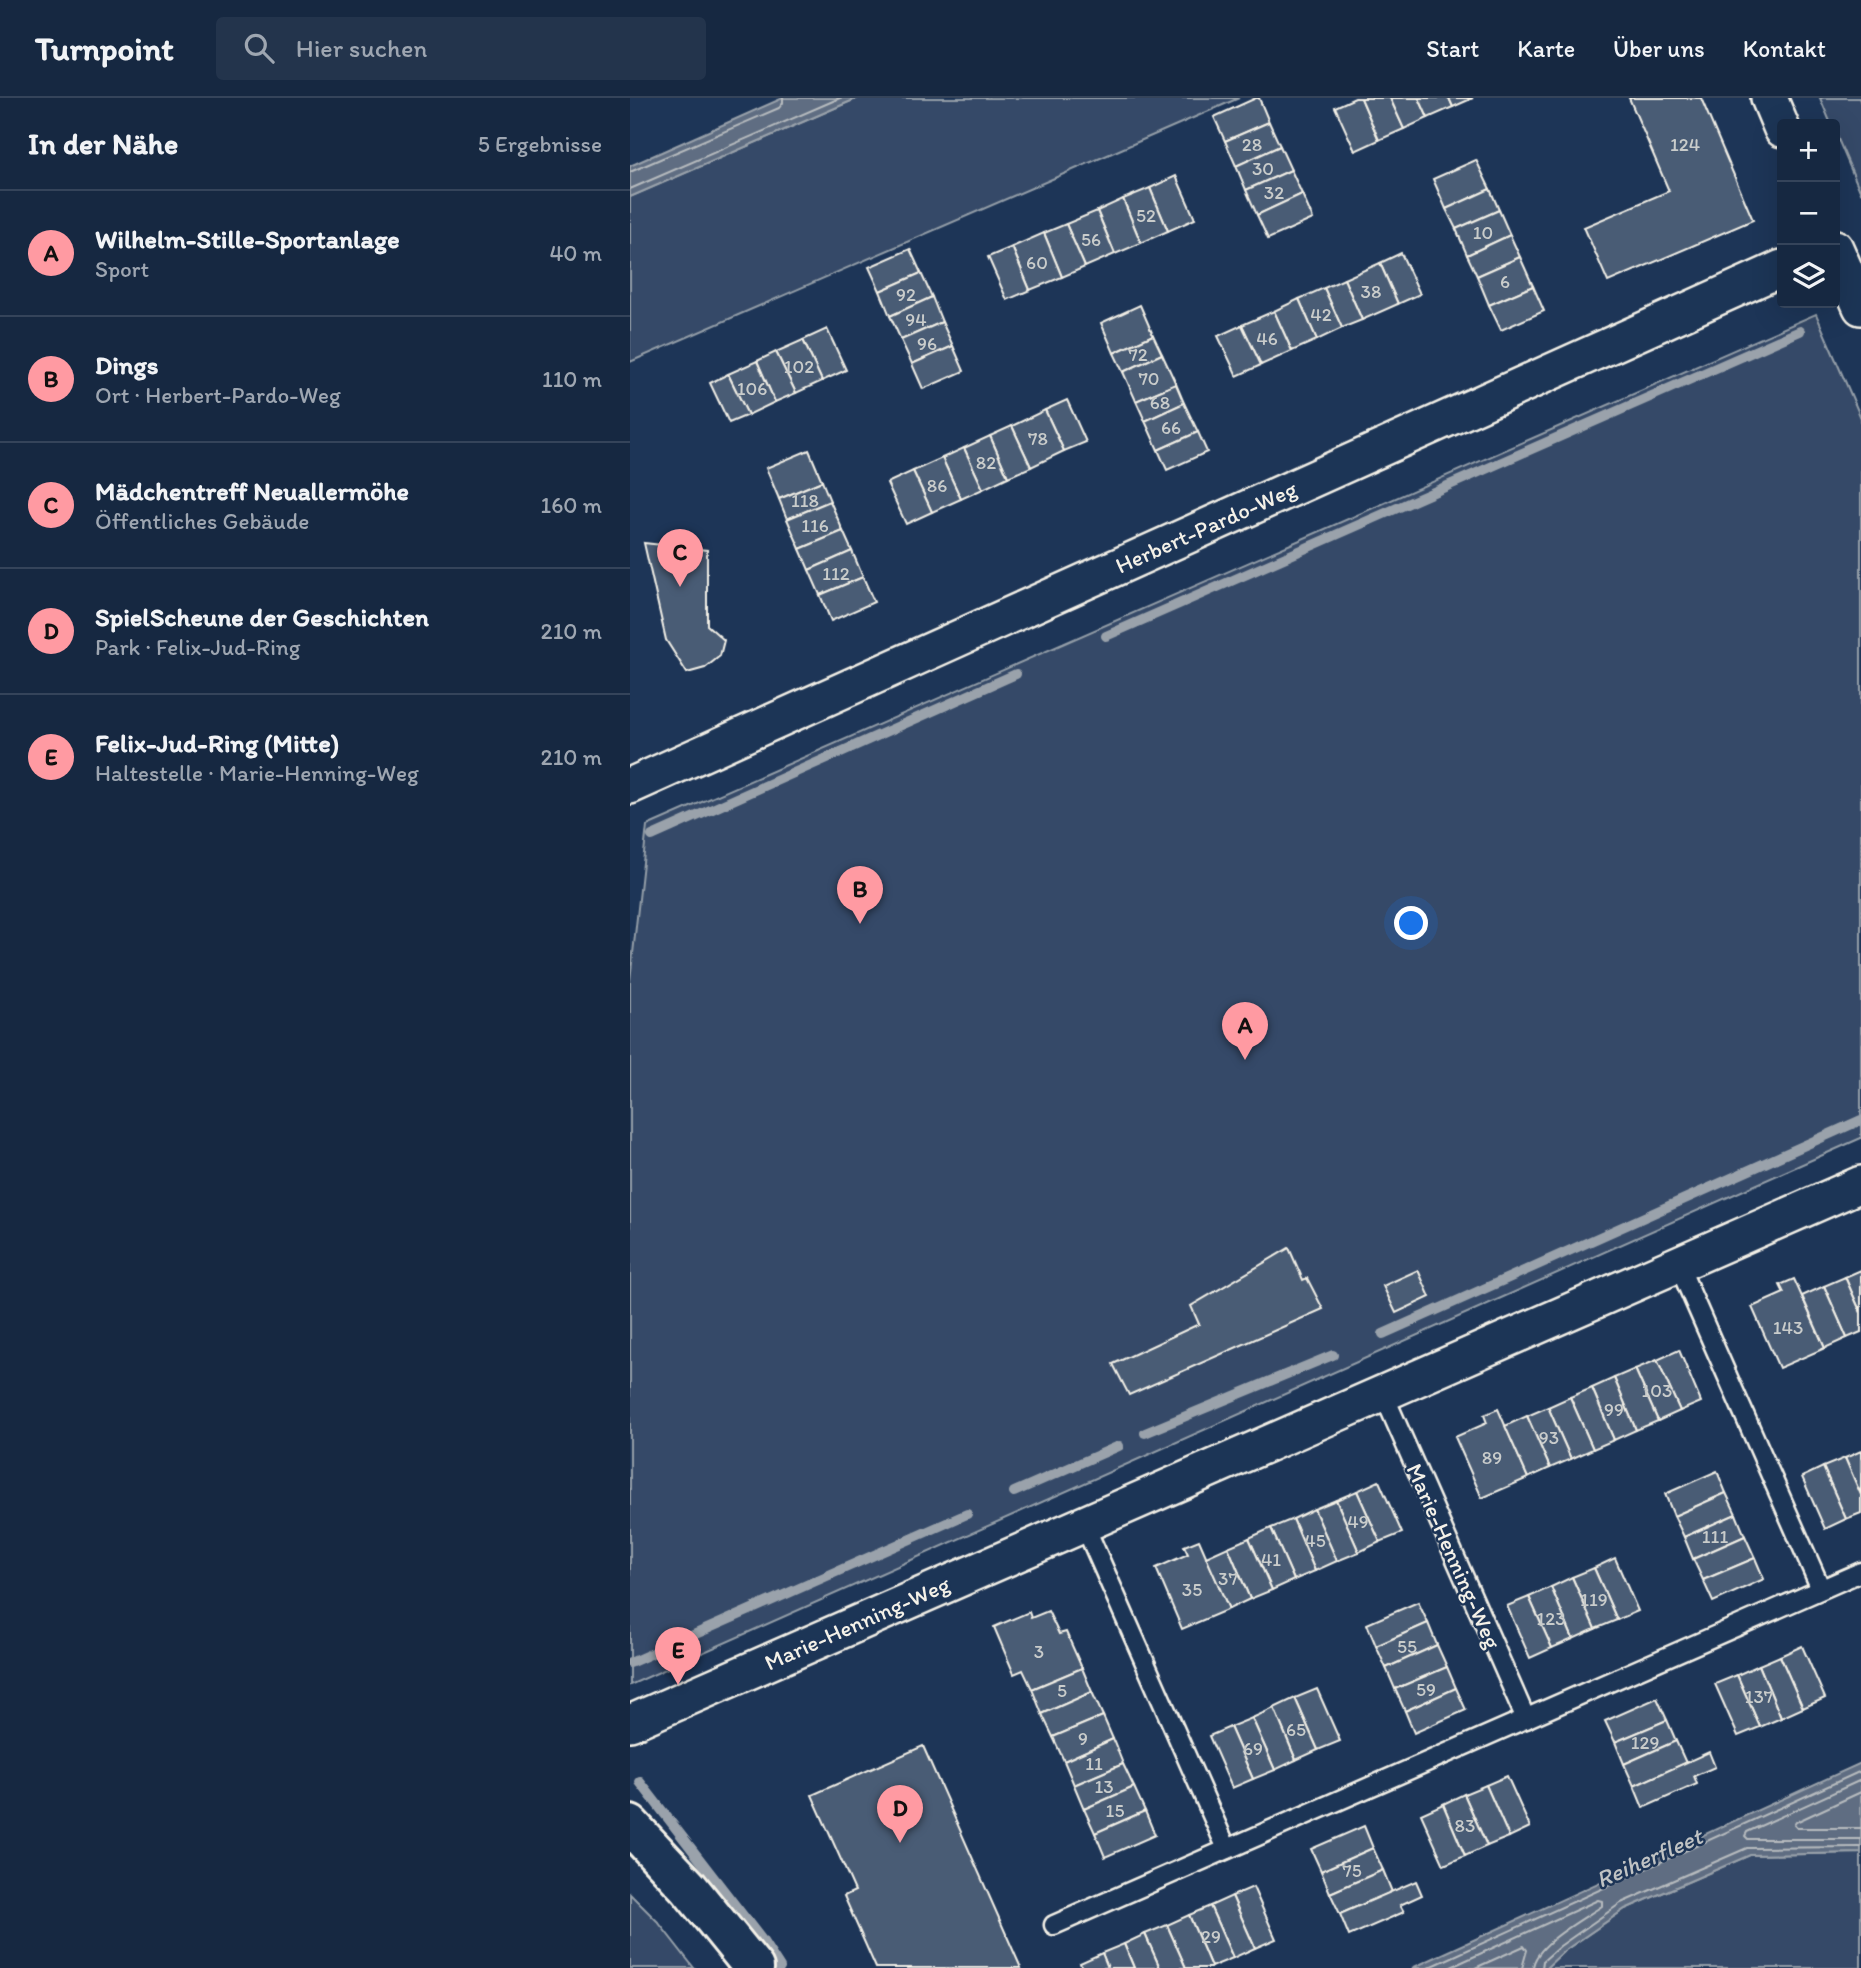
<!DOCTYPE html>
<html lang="de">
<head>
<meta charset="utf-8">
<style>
	body { margin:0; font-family:Itim,sans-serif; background:#23344c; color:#f1f3f6 }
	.controls { position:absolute; right:21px; top:21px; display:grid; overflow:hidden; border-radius:7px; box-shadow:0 7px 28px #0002 }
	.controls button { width:63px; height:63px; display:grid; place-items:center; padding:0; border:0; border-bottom:2px solid #35445a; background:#162841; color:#f1f3f6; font:35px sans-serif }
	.you { position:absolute; left:782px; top:826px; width:24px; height:24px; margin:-18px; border:5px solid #fff; border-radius:50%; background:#1a73e8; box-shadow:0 0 0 10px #1a73e833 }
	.badge { display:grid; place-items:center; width:46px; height:46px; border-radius:50%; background:#ff9aa2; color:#111; font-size:23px; font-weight:700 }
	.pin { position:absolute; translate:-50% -58px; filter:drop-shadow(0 2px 4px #0008) }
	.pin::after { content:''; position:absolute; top:37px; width:24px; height:21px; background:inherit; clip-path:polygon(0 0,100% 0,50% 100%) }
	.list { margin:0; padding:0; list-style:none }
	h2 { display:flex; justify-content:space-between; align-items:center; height:91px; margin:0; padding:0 28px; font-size:30px }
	h2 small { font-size:23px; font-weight:400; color:#9ea6b1 }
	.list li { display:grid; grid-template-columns:46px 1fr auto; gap:21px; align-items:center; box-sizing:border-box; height:126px; padding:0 28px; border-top:2px solid #35445a }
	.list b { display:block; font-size:26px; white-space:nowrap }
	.list p { margin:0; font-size:23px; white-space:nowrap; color:#9ea6b1 }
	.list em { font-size:23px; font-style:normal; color:#9ea6b1 }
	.icon { flex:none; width:38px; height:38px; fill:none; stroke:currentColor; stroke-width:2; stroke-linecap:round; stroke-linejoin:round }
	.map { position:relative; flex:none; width:1231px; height:1870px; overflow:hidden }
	header { display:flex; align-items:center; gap:42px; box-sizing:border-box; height:98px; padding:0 35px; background:#162841; border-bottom:2px solid #35445a }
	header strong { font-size:33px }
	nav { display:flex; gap:38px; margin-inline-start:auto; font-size:24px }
	.search { width:490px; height:63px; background:#23344c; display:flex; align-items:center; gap:18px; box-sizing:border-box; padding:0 24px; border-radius:7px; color:#9ea6b1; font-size:26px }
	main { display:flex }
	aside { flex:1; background:#162841 }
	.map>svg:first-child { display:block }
	.green { fill:#354a67; stroke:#949ea8; stroke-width:2 }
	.water { fill:#5e6d82; stroke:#9aa2ab; stroke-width:2 }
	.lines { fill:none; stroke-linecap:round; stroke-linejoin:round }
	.shore { stroke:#b8bcbf; stroke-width:2 }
	.stream { stroke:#9aa2ab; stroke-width:10 }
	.building { fill:#485b74; stroke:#f4f1e8; stroke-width:2 }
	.lane-casing { stroke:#f4f1e8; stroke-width:23 }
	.street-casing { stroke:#f4f1e8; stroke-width:40 }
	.secondary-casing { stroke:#f4f1e8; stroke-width:44 }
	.lane { stroke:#1d3557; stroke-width:18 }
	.street { stroke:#1d3557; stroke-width:35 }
	.secondary { stroke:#1d3557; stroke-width:38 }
	.labels { text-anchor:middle; stroke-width:5; stroke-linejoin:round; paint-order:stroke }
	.number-label { font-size:19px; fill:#c9cccb }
	.street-label { font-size:23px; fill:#f4f1e8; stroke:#1d3557 }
	.water-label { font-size:24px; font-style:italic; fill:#c0c3c4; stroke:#1d3557 }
</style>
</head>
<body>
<header>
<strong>Turnpoint</strong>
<div class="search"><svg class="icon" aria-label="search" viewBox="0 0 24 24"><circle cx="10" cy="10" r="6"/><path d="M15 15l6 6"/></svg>Hier suchen</div>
<nav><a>Start</a><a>Karte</a><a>Über uns</a><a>Kontakt</a></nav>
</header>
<main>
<aside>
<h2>In der Nähe<small>5 Ergebnisse</small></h2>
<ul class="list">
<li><span class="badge">A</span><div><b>Wilhelm-Stille-Sportanlage</b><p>Sport</p></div><em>40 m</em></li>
<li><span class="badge">B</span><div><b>Dings</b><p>Ort · Herbert-Pardo-Weg</p></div><em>110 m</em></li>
<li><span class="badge">C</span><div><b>Mädchentreff Neuallermöhe</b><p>Öffentliches Gebäude</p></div><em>160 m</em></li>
<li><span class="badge">D</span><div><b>SpielScheune der Geschichten</b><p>Park · Felix-Jud-Ring</p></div><em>210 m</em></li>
<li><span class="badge">E</span><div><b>Felix-Jud-Ring (Mitte)</b><p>Haltestelle · Marie-Henning-Weg</p></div><em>210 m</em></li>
</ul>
</aside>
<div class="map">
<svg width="1231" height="1870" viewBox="0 0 1231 1870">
	<rect width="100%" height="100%" fill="#1d3557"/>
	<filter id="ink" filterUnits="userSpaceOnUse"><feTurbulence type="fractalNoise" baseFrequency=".0143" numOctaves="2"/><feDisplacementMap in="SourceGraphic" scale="14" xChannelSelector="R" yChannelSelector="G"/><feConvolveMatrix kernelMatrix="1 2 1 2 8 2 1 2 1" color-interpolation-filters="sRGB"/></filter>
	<g filter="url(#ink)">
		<g class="green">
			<path d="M228,0H609L0,264V99Z"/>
			<path d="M1190,0H1229L1231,5V95L1205,34V26H1201Z"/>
			<path d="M1186,216L1231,320V1040L0,1587V883L17,728Z"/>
			<path d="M1231,1755V1870H916L934,1853L995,1811L1120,1757Z"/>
			<path d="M0,1796L28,1824L64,1870H0Z"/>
		</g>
		<g class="water">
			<path d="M153,0H228L0,99V68Z"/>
			<path d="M1231,1665V1755L1120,1757L995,1811L934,1853L916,1870H782Z"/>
		</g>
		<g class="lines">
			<g class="shore">
				<path d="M0,74L149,10L153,5V0"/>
				<path d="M0,91L210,0"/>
				<path d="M1231,1682L1117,1734L1115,1738L1118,1741H1231"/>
				<path d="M1231,1694L1166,1724L1164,1727L1167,1730H1231"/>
				<path d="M798,1870L1231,1673"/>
				<path d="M819,1870L968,1802L972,1803V1808C953,1821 904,1847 903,1870"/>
				<path d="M845,1870L894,1848L897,1852L892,1870"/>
				<path d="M912,1870L913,1863L930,1848L991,1805L1117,1750L1231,1749"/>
			</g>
			<g class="stream">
				<path d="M476,538L1170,233"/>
				<path d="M22,738L386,576"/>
				<path d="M753,1236L1231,1022"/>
				<path d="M515,1335L703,1257"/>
				<path d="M384,1394L489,1348"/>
				<path d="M0,1565L337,1416"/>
				<path d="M10,1684L132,1842L150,1870"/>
			</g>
		</g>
		<g class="building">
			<path d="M626,0H629L639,24L595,43L584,19Z"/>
			<path d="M725,0H731L749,42L725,53L705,9Z"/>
			<path d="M731,0H760L774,31L749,42Z"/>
			<path d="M760,0H789L798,20L774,31Z"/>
			<path d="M789,0H819L823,9L798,20Z"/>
			<path d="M819,0H843L823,9Z"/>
			<path d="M999,0H1071L1123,122L978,184L954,129L1039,93Z"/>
			<path d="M639,24L650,48L606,68L595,43Z"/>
			<path d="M650,48L661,72L616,92L606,68Z"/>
			<path d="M846,62L860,91L816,111L803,81Z"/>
			<path d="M661,72L672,96L627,117L616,92Z"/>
			<path d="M546,78L565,121L538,133L520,90Z"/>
			<path d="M520,90L538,133L511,145L493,101Z"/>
			<path d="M860,91L869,112L826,131L816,111Z"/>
			<path d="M672,96L683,121L638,141L627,117Z"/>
			<path d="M493,101L511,145L485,156L467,113Z"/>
			<path d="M869,112L880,137L837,157L826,131Z"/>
			<path d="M467,113L485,156L455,169L436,126Z"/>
			<path d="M436,126L455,169L432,179L414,135Z"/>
			<path d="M414,135L432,179L400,192L382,149Z"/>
			<path d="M880,137L890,159L847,178L837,157Z"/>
			<path d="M382,149L400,192L377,202L358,159Z"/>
			<path d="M280,151L291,175L250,193L239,169Z"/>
			<path d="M771,155L790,196L768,206L750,165Z"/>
			<path d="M890,159L903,188L859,207L847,178Z"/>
			<path d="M750,165L768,206L732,222L714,181Z"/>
			<path d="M291,175L302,199L260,218L250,193Z"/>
			<path d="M714,181L732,222L712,230L694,190Z"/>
			<path d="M903,188L914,213L871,232L859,207Z"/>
			<path d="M694,190L712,230L687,242L669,201Z"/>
			<path d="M302,199L312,224L271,242L260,218Z"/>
			<path d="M669,201L687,242L662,253L644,213Z"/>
			<path d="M510,207L523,237L484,255L471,225Z"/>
			<path d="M644,213L662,253L631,267L612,227Z"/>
			<path d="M312,224L323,248L282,266L271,242Z"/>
			<path d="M612,227L631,267L607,278L588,238Z"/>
			<path d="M197,231L216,272L192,283L173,242Z"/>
			<path d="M523,237L532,256L493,274L484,255Z"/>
			<path d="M173,242L192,283L166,295L146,254Z"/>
			<path d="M323,248L334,273L293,291L282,266Z"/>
			<path d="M146,254L166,295L145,304L127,263Z"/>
			<path d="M532,256L546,286L506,303L493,274Z"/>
			<path d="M127,263L145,304L118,317L98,276Z"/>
			<path d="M98,276L118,317L99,325L80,285Z"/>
			<path d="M546,286L554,305L515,323L506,303Z"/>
			<path d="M437,302L456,344L434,353L415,312Z"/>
			<path d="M554,305L568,334L528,352L515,323Z"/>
			<path d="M415,312L434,353L401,369L382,328Z"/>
			<path d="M382,328L401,369L378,379L360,338Z"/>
			<path d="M568,334L577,354L537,372L528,352Z"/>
			<path d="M360,338L378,379L353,391L334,350Z"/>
			<path d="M334,350L353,391L331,401L312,360Z"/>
			<path d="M179,352L192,383L149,401L136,370Z"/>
			<path d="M312,360L331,401L302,414L283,373Z"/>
			<path d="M283,373L302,414L276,426L257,385Z"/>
			<path d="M192,383L200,403L157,421L149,401Z"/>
			<path d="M200,403L213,433L170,451L157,421Z"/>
			<path d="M213,433L222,453L179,472L170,451Z"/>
			<path d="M14,445L77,452V527L94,542L90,558L75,570L57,575L36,542Z"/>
			<path d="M222,453L233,479L190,497L179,472Z"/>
			<path d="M233,479L244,504L201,523L190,497Z"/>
			<path d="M659,1150L673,1182L677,1180L693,1211L499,1297L483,1266L569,1226L561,1208Z"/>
			<path d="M788,1172L800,1199L766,1215L753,1188Z"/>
			<path d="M1231,1172V1215L1215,1179Z"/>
			<path d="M1215,1179L1231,1215V1234L1217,1240L1194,1188Z"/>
			<path d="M1164,1181L1195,1250L1149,1270L1122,1209L1154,1195L1150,1187Z"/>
			<path d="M1194,1188L1217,1240L1195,1250L1172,1198Z"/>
			<path d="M1049,1252L1071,1304L1050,1313L1027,1262Z"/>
			<path d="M1027,1262L1050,1313L1028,1323L1005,1271Z"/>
			<path d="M1005,1271L1028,1323L1006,1332L984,1280Z"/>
			<path d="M984,1280L1006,1332L984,1342L962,1290Z"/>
			<path d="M962,1290L984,1342L963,1351L940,1299Z"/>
			<path d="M940,1299L963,1351L941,1361L918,1309Z"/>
			<path d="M918,1309L941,1361L920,1370L897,1318Z"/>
			<path d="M868,1311L898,1380L852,1400L825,1339L857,1325L854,1317Z"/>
			<path d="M897,1318L920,1370L898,1380L875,1328Z"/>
			<path d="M1231,1353V1397L1215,1360Z"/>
			<path d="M1215,1360L1231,1397V1415L1216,1421L1193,1369Z"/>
			<path d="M1193,1369L1216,1421L1195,1431L1172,1379Z"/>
			<path d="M1087,1373L1096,1395L1044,1418L1035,1396Z"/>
			<path d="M749,1383L772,1435L750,1444L727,1393Z"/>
			<path d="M727,1393L750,1444L729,1454L706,1402Z"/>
			<path d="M1096,1395L1106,1416L1054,1439L1044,1418Z"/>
			<path d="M706,1402L729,1454L707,1463L684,1411Z"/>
			<path d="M684,1411L707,1463L685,1473L663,1421Z"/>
			<path d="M1106,1416L1115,1438L1063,1461L1054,1439Z"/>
			<path d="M663,1421L685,1473L664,1482L641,1430Z"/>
			<path d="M641,1430L664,1482L642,1492L619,1440Z"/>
			<path d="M1115,1438L1125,1460L1073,1482L1063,1461Z"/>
			<path d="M619,1440L642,1492L620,1501L598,1449Z"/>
			<path d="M569,1442L599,1511L552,1531L526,1470L558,1456L554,1448Z"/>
			<path d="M598,1449L620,1501L599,1511L576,1459Z"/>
			<path d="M985,1460L1008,1513L987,1522L964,1470Z"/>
			<path d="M1125,1460L1134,1481L1083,1504L1073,1482Z"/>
			<path d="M964,1470L987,1522L965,1531L942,1479Z"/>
			<path d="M942,1479L965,1531L943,1541L921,1489Z"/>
			<path d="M921,1489L943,1541L922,1550L899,1499Z"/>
			<path d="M899,1499L922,1550L900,1560L877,1508Z"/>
			<path d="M788,1504L798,1525L746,1548L737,1526Z"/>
			<path d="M418,1513L429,1536L436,1534L452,1570L402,1591L393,1572L384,1576L364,1529L399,1514L401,1520Z"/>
			<path d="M798,1525L807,1547L756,1570L746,1548Z"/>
			<path d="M807,1547L817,1569L765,1591L756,1570Z"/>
			<path d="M1172,1548L1195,1600L1173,1610L1150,1558Z"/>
			<path d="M1150,1558L1173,1610L1151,1620L1129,1567Z"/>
			<path d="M1129,1567L1151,1620L1130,1629L1107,1577Z"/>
			<path d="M817,1569L826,1590L775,1613L765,1591Z"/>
			<path d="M452,1570L462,1594L412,1616L402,1591Z"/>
			<path d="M1107,1577L1130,1629L1108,1638L1085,1586Z"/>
			<path d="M826,1590L836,1612L784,1635L775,1613Z"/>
			<path d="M687,1591L710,1643L688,1652L665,1600Z"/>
			<path d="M462,1594L473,1618L423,1639L412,1616Z"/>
			<path d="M665,1600L688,1652L666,1662L644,1610Z"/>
			<path d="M1027,1600L1037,1622L985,1644L975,1623Z"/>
			<path d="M644,1610L666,1662L645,1672L622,1620Z"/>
			<path d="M473,1618L483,1641L434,1663L423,1639Z"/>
			<path d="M622,1620L645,1672L623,1681L600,1629Z"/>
			<path d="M1037,1622L1046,1643L994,1666L985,1644Z"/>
			<path d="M600,1629L623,1681L602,1690L579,1638Z"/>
			<path d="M483,1641L493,1666L444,1687L434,1663Z"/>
			<path d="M1046,1643L1056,1665L1004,1688L994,1666Z"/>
			<path d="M293,1648L391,1870H246L214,1798L225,1793L182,1697Z"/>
			<path d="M1079,1654L1085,1669L1064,1678L1067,1686L1013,1710L1004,1688Z"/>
			<path d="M493,1666L504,1689L454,1711L444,1687Z"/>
			<path d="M877,1678L900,1729L879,1739L856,1687Z"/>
			<path d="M856,1687L879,1739L857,1748L834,1696Z"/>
			<path d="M504,1689L515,1713L465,1735L454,1711Z"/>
			<path d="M834,1696L857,1748L835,1758L813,1706Z"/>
			<path d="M813,1706L835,1758L814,1767L791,1716Z"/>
			<path d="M515,1713L525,1737L475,1759L465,1735Z"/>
			<path d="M734,1728L743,1750L691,1773L681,1751Z"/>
			<path d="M743,1750L753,1772L700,1795L691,1773Z"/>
			<path d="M753,1772L762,1794L710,1816L700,1795Z"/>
			<path d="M786,1783L792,1797L770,1807L774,1814L719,1838L710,1816Z"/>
			<path d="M623,1789L646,1841L625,1850L602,1798Z"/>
			<path d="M602,1798L625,1850L603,1860L580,1808Z"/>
			<path d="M580,1808L603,1860L581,1869L559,1817Z"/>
			<path d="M559,1817L581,1869L580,1870H556L537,1827Z"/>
			<path d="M537,1827L556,1870H530L515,1836Z"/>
			<path d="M515,1836L530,1870H504L494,1846Z"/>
			<path d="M494,1846L504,1870H478L472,1855Z"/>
			<path d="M472,1855L478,1870H452L450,1865Z"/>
		</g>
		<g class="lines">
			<defs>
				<g id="lane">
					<path d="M1048,1166L1191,1491"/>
					<path d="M753,1295L896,1621"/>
					<path d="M454,1426L597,1751"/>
					<path d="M424,1827L1231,1474"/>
				</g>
				<g id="street">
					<path d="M1139,0L1152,31"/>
					<path d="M1205,150L1231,209"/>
					<path d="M0,688L1152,170"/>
					<path d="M0,1625L1231,1086"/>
				</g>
				<path id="secondary" d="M0,1727L59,1790L124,1870"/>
			</defs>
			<use href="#lane" class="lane-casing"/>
			<use href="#street" class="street-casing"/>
			<use href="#secondary" class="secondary-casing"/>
			<use href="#lane" class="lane"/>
			<use href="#street" class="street"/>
			<use href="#secondary" class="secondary"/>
		</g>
	</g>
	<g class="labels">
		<g class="number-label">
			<text x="622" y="53">28</text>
			<text x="1055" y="53">124</text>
			<text x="633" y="77">30</text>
			<text x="644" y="101">32</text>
			<text x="516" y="124">52</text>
			<text x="853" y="141">10</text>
			<text x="461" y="148">56</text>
			<text x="407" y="171">60</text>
			<text x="875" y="190">6</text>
			<text x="741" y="200">38</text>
			<text x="276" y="203">92</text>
			<text x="691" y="223">42</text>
			<text x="286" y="228">94</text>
			<text x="637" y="247">46</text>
			<text x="297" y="252">96</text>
			<text x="508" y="263">72</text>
			<text x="169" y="275">102</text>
			<text x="519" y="287">70</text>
			<text x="122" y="297">106</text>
			<text x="530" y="311">68</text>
			<text x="541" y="336">66</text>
			<text x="408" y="347">78</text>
			<text x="356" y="371">82</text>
			<text x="307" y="394">86</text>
			<text x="175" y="409">118</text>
			<text x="185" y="434">116</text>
			<text x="206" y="482">112</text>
			<text x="1158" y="1236">143</text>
			<text x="1027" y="1299">103</text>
			<text x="984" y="1318">99</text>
			<text x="919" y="1346">93</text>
			<text x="862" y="1366">89</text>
			<text x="728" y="1430">49</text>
			<text x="1085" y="1445">111</text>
			<text x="685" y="1449">45</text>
			<text x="641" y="1468">41</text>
			<text x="598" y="1487">37</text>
			<text x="562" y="1498">35</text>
			<text x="964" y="1508">119</text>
			<text x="921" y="1527">123</text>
			<text x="777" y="1555">55</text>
			<text x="409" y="1560">3</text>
			<text x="796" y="1598">59</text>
			<text x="432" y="1599">5</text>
			<text x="1129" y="1605">137</text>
			<text x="666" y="1638">65</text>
			<text x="453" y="1647">9</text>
			<text x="1015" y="1651">129</text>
			<text x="623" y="1657">69</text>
			<text x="464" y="1672">11</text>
			<text x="474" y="1695">13</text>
			<text x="485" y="1719">15</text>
			<text x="835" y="1734">83</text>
			<text x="722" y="1779">75</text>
			<text x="581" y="1845">29</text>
		</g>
		<g class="street-label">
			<text transform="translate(576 429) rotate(-24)" y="8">Herbert-Pardo-Weg</text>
			<text transform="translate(824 1458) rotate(66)" y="8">Marie-Henning-Weg</text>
			<text transform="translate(227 1525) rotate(-24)" y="8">Marie-Henning-Weg</text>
		</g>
		<g class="water-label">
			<text transform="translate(1019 1760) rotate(-24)" y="8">Reiherfleet</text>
		</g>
	</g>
</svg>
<div class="controls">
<button>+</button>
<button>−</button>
<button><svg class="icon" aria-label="layers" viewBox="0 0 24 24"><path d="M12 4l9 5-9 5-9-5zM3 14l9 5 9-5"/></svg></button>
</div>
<div class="you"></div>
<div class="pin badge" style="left:615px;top:962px">A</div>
<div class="pin badge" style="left:230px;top:826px">B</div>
<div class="pin badge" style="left:50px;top:489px">C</div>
<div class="pin badge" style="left:270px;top:1745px">D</div>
<div class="pin badge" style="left:48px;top:1587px">E</div>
</div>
</main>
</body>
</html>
